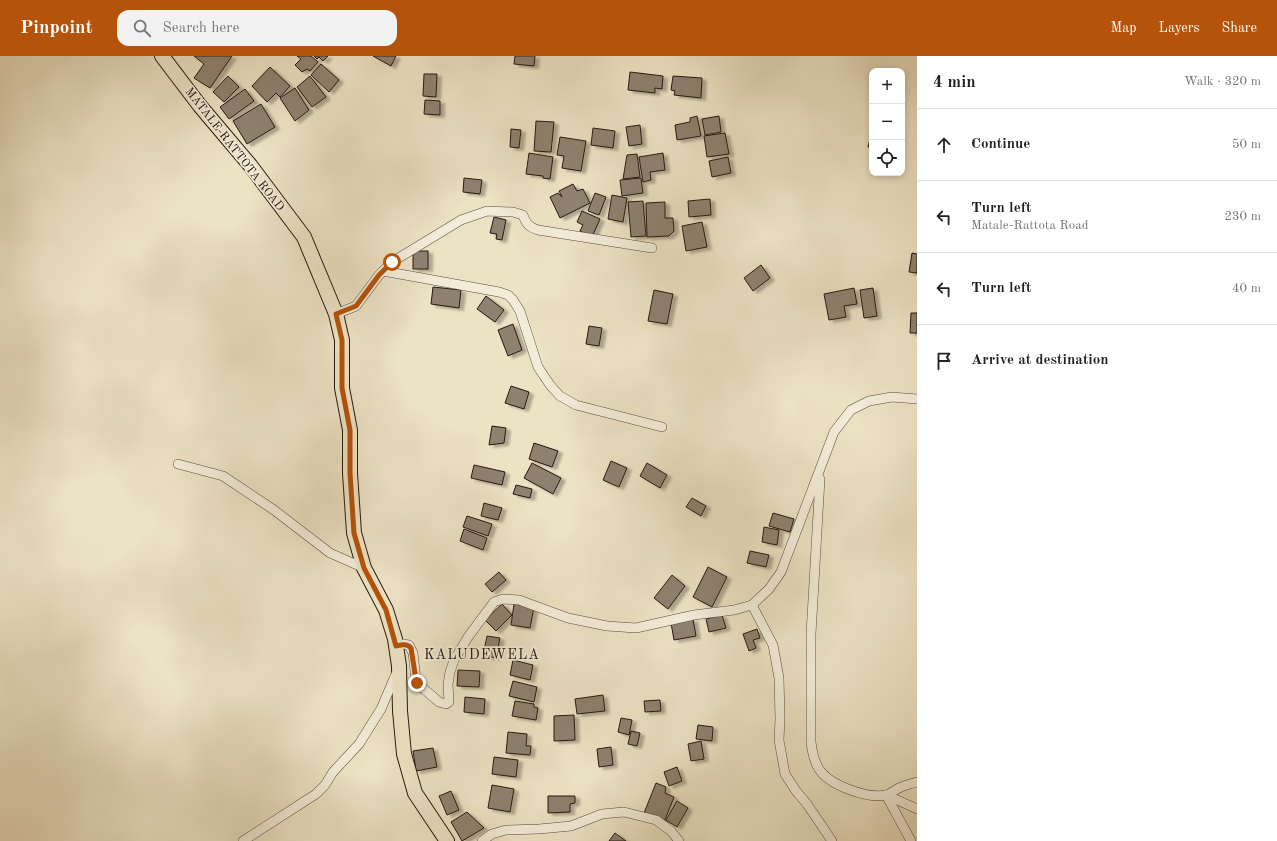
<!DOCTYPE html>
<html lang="en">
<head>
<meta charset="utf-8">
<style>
	body { margin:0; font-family:"Old Standard TT",serif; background:#f2f2f2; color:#222 }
	.controls { position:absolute; right:12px; top:12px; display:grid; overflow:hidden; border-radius:8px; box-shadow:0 2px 6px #0003 }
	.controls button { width:36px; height:36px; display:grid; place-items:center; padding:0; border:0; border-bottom:1px solid #e0e0e0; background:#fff; color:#222; font:20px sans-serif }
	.stop { position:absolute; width:12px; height:12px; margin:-9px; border:3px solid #b45309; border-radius:50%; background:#fff }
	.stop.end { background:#b45309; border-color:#fff; box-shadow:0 1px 4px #0008 }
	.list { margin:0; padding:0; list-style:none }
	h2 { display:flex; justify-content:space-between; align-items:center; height:52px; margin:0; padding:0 16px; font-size:17px }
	h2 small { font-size:13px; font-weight:400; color:#767676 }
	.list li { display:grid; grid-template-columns:26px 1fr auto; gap:12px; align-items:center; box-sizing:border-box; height:72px; padding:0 16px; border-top:1px solid #e0e0e0 }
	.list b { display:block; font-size:15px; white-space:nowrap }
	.list p { margin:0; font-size:13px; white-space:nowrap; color:#767676 }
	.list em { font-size:13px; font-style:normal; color:#767676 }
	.icon { flex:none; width:22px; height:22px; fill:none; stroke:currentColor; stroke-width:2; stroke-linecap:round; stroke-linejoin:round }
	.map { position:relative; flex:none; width:917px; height:785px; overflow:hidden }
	header { display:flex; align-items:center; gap:24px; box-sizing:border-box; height:56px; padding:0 20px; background:#b45309; color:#fff }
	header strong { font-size:19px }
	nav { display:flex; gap:22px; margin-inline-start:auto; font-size:14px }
	.search { width:280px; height:36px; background:#f2f2f2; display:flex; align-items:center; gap:10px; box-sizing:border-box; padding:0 14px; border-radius:12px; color:#767676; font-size:15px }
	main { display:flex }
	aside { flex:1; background:#fff }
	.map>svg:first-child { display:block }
	.building { fill:#8e816f; stroke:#281813; filter:url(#shadow) }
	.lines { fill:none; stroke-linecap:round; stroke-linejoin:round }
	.minor-casing { stroke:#594a3f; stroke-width:10 }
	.primary-casing { stroke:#281813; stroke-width:16 }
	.minor { stroke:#f3ecd9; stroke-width:9 }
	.primary { stroke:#ece2c4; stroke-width:14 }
	.route { stroke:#b45309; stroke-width:5 }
	.labels { text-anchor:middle; stroke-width:3.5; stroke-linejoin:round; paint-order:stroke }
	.street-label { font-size:12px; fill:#281813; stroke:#f3ecd9 }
	.quarter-label { font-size:14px; letter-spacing:1px; fill:#281813; stroke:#f3ecd9 }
</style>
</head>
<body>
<header>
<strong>Pinpoint</strong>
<div class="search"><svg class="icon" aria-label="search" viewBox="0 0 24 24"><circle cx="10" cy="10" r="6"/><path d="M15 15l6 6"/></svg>Search here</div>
<nav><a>Map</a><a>Layers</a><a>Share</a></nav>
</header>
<main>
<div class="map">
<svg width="917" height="785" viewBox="0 0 917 785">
	<defs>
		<filter id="shadow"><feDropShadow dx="4.5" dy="2.5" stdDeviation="1" flood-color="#0004"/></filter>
	</defs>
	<rect width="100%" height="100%" fill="#ece2c4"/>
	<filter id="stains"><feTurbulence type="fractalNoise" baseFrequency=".005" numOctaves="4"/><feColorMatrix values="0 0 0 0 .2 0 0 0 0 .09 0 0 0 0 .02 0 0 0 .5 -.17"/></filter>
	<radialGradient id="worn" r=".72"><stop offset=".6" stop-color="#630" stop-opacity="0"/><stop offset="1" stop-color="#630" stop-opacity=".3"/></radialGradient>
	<g class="building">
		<path d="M194,0H232L210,32L194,22L204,8Z"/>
		<path d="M297,0H311L318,6L310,15L307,13L302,16L295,9L301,3Z"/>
		<path d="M314,0H328L323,5L319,1L317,3Z"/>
		<path d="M373,0H396L391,10Z"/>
		<path d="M515,0H535L534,10L514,8Z"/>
		<path d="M321,8L339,24L329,36L311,19Z"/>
		<path d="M270,11L290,30L280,41L276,37L267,46L252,30Z"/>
		<path d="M630,16L663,20L662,33L655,32V37L628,34Z"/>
		<path d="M424,18H437L436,41L423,40Z"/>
		<path d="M228,20L239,31L224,46L213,36Z"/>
		<path d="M310,20L326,41L312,51L297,31Z"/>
		<path d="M673,20L702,22L701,42L674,39L675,35L671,34Z"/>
		<path d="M295,32L309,54L295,65L280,42Z"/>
		<path d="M245,33L254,45L229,63L220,51Z"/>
		<path d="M425,44L440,45V59L424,58Z"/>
		<path d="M261,48L275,71L247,88L233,65Z"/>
		<path d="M697,60L701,80L677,84L675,69L690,66V62Z"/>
		<path d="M719,60L721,76L705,79L702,63Z"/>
		<path d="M536,65L554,66L551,96L534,95Z"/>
		<path d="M640,69L642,88L629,90L626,71Z"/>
		<path d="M593,72L615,75L613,92L591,89Z"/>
		<path d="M511,73L521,74L519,92L510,91Z"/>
		<path d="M872,74V92L868,91Z"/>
		<path d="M725,77L729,98L707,101L704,80Z"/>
		<path d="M560,81L586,85L581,115L562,112L564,100L557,99Z"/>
		<path d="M529,97L553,101L550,123L543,122V120L526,118Z"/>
		<path d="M663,97L665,114L650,116L651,124L643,126L639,101Z"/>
		<path d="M637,98L640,121L623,123L627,99Z"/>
		<path d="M728,101L731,117L712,121L709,105Z"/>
		<path d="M464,122L482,124L480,138L463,136Z"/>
		<path d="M641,122L643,137L622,140L620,124Z"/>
		<path d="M573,128L577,135L583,133L590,147L560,162L550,141L558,137L562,141L559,135Z"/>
		<path d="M595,137L606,141L599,159L588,155Z"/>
		<path d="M612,139L627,142L623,166L608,163Z"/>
		<path d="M710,143L711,159L689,161L688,145Z"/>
		<path d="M643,145L646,180L631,181L628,146Z"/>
		<path d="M665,146V162H673L674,175L669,180L647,181L646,147Z"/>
		<path d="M582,155L600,163L592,181L580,175L583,169L577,166Z"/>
		<path d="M494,161L506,164L502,184L496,183L497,178L490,177Z"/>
		<path d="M702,166L707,191L686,195L682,170Z"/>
		<rect x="413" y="195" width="15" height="18"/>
		<path d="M912,197L917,198V217L909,216Z"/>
		<path d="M761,209L770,222L753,235L744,222Z"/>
		<path d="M433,231L461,234L459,252L431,248Z"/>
		<path d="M854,232L857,248L844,250L846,261L829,264L824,238Z"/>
		<path d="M873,232L877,260L864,262L860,234Z"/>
		<path d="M654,234L673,238L667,268L648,265Z"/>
		<path d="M486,240L504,254L495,266L477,253Z"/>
		<path d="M911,257H917V277H910Z"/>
		<path d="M513,268L522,294L508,300L498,274Z"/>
		<path d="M589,270L602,272L599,290L586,288Z"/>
		<path d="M511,330L529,336L524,353L505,347Z"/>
		<path d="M492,370L506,372L504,387L489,389Z"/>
		<path d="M534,387L558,395L552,411L529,403Z"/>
		<path d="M611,405L627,412L619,431L603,424Z"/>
		<path d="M532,407L561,422L553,438L524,422Z"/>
		<path d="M647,407L667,419L660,432L640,420Z"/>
		<path d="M474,409L505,416L502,429L471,422Z"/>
		<path d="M516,429L532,433L530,442L513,438Z"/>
		<path d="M692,442L706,450L701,460L686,451Z"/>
		<path d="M484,447L502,452L498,464L481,460Z"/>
		<path d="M773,457L794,463L790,476L769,470Z"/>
		<path d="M467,460L492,468L488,480L463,471Z"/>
		<path d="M764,471L779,474L777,489L762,486Z"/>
		<path d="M464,473L487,482L483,494L460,485Z"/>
		<path d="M750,495L769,499L766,511L747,507Z"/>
		<path d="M708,511L727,521L712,551L693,541Z"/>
		<path d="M499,516L506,524L492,536L485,528Z"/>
		<path d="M672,519L685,530L668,553L654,542Z"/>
		<path d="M502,548L512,559L496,575L485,564Z"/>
		<path d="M514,548L534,551L530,572L511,569Z"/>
		<path d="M722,559L726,572L709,576L706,563Z"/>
		<path d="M693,563L696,580L674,584L671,567Z"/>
		<path d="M757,573L760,582L753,584L756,592L749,595L743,578Z"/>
		<path d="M487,580L500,582L496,602L483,599Z"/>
		<path d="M513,604L533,609L530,624L510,619Z"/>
		<path d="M458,614L480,615L479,631L457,630Z"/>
		<path d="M513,625L537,631L534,646L509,640Z"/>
		<path d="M603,639L605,655L577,658L575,643Z"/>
		<path d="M465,641L485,643L484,658L464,656Z"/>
		<path d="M660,644L661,655L645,656L644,645Z"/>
		<path d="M515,645L534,648V651L538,652L536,664L512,660Z"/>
		<path d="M574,659L575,684L554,685V660Z"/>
		<path d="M621,662L632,664L629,679L618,676Z"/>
		<path d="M698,669L713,671L712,685L696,683Z"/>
		<path d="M631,675L640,677L637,690L628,688Z"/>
		<path d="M508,676L527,678L526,690H531L530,699L506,697Z"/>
		<path d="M701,685L704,703L691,705L688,688Z"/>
		<path d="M611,691L613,709L599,711L597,693Z"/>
		<path d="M433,692L437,711L416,715L413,695Z"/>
		<path d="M494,701L518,704L516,721L492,718Z"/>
		<path d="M677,711L682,725L669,730L664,716Z"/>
		<path d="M656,727L666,731L665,737L674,741L664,766L644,757Z"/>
		<path d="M492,729L514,733L510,756L488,752Z"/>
		<path d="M451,735L459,754L447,759L439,740Z"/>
		<path d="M548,740H575V747L570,748V756L548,757Z"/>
		<path d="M677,745L688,752L677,771L666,764Z"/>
		<path d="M467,756L484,772L462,785L451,766Z"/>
		<path d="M615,777L626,785H609Z"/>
	</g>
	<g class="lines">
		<defs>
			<g id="minor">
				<path d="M383,215L499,236L508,239L513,244L520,255L538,311L550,329L560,340L576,349L662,371"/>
				<path d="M336,258L356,250L379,219L392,206L461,164L487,155L513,156L523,159C526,168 529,171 538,174L652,192"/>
				<path d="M178,408L223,420L274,454L330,497L364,512"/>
				<path d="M820,423L811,578V686C812,695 814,705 819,713C829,729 867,743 886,739C890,738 895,734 899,732C905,729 911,728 917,726"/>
				<path d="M752,549L773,589L779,622L780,663L779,684L785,718L796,735L807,748L832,785"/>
				<path d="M396,590L403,588L409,589L413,597L416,624L417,627L439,646L446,648L449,646L448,628L450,616L454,604L468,581L494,546L503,543L519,544L568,562L607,570L636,572L694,559L734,554L752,549L769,533L781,516L834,376L851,354L869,345L892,341L917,343"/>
				<path d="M886,739L911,785"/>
				<path d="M886,739L917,753"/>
				<path d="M243,785L316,738L325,729L333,716L359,688L381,653L396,618"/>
				<path d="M482,785L492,778L506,774L539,773L571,770L602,758L624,756L656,764L671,775L679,785"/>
			</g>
			<path id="primary" d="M162,0L200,50L250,109L304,181L336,258L342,284V332L350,374V417L354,477L364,512L386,554L395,583L399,610L400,655L404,698L415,737L447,785"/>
		</defs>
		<use href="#minor" class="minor-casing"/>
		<use href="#primary" class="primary-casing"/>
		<use href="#minor" class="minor"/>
		<use href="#primary" class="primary"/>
	</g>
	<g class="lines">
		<path class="route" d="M392,206L379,219L356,250L336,258L342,284V332L350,374V417L354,477L364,512L386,554L396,590C401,589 407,587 411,592L416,624L417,627"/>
	</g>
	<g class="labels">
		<g class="street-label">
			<text transform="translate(235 93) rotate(52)" y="4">MATALE-RATTOTA ROAD</text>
		</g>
		<g class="quarter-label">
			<text x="482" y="603">KALUDEWELA</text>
		</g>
	</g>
	<rect width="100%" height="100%" filter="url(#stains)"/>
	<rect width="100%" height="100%" fill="url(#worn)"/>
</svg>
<div class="controls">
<button>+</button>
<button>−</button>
<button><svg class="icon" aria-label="locate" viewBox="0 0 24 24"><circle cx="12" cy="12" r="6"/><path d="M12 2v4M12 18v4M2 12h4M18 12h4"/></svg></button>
</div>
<div class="stop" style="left:392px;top:206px"></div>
<div class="stop end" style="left:417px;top:627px"></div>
</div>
<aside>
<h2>4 min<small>Walk · 320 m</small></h2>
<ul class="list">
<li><svg class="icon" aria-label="ahead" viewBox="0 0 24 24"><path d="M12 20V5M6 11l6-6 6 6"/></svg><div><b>Continue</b></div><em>50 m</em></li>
<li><svg class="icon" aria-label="left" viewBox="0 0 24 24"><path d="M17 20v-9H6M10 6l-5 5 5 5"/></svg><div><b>Turn left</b><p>Matale-Rattota Road</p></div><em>230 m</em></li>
<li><svg class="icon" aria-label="left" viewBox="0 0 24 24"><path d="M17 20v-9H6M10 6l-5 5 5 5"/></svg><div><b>Turn left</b></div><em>40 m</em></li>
<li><svg class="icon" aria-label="arrive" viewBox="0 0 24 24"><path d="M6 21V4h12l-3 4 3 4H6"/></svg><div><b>Arrive at destination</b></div></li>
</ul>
</aside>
</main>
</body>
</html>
